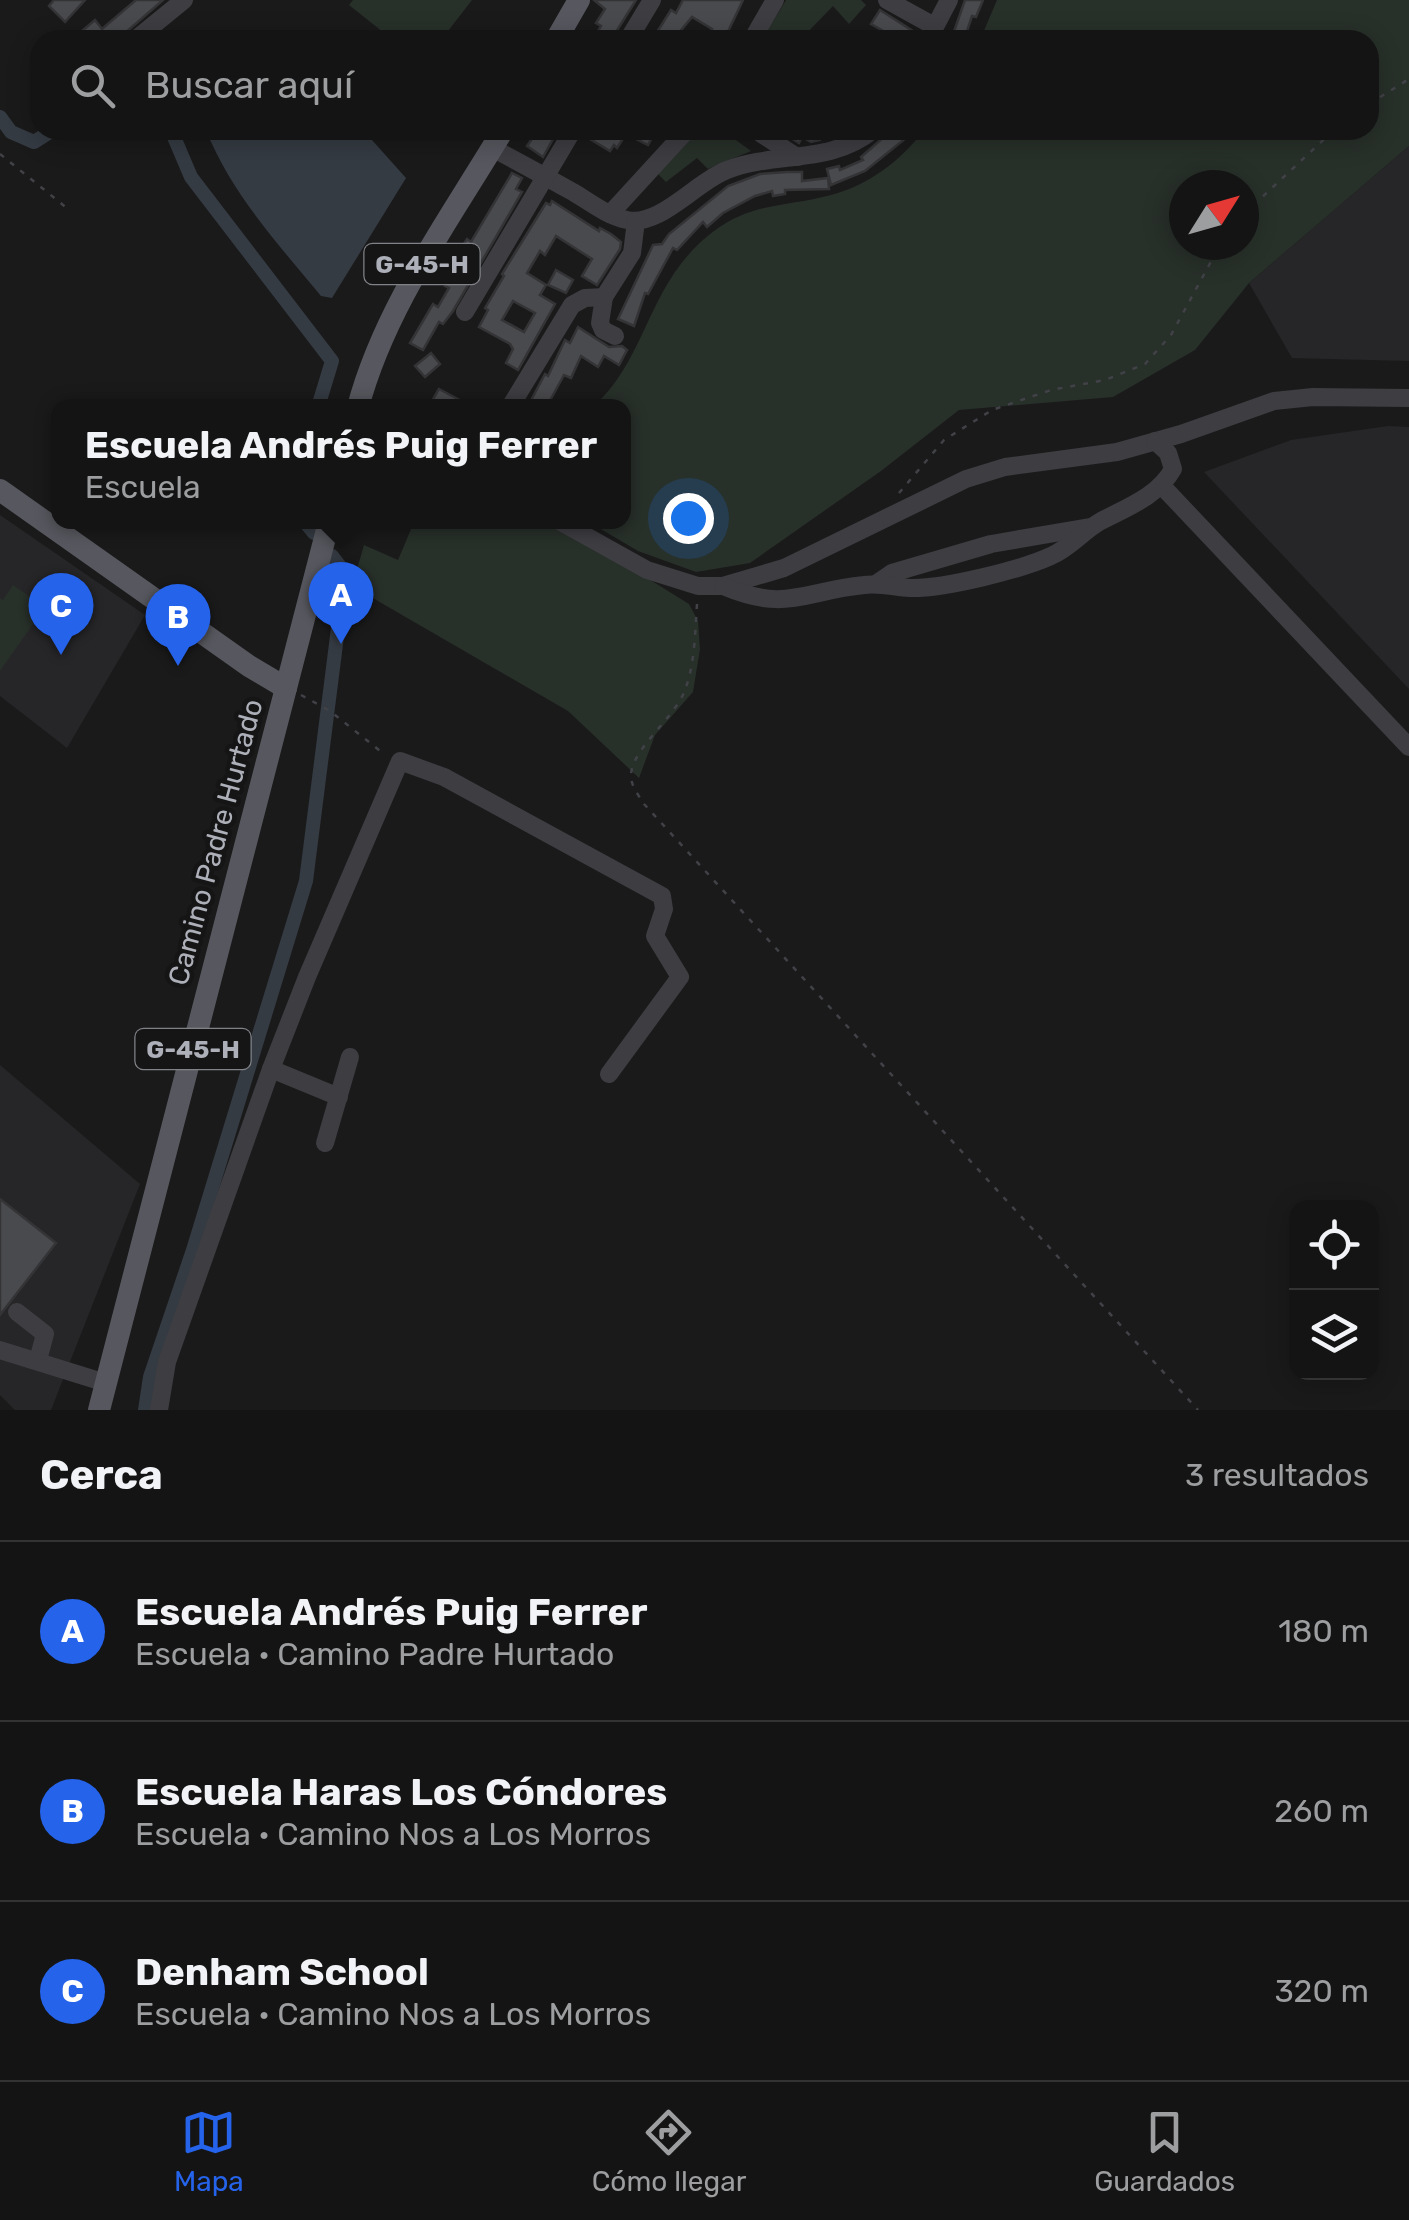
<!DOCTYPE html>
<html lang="es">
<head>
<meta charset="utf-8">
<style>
	body { margin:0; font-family:Rubik,sans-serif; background:#212122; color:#f1f3f6 }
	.controls { position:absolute; right:30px; bottom:30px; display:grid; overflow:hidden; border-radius:20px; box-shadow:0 5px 25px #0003 }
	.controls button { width:90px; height:90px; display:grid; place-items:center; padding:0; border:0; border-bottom:2px solid #333334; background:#141414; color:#f1f3f6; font:50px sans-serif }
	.compass { position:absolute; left:1169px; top:170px; width:90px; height:90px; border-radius:50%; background:#141414; box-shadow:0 5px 25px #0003; rotate:53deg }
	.you { position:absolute; left:688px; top:518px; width:35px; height:35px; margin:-25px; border:8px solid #fff; border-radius:50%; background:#1a73e8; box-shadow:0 0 0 15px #1a73e833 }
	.badge { display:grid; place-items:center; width:65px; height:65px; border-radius:50%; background:#2563eb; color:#fff; font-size:32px; font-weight:700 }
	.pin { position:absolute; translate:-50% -82px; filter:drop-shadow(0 2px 5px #0008) }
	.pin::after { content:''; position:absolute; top:52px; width:35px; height:30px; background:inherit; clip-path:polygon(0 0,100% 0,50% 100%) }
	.popup { position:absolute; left:51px; top:399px; width:580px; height:130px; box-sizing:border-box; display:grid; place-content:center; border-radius:20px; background:#141414; filter:drop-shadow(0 2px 8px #0005); font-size:32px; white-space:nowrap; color:#9d9ea0 }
	.popup b { font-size:38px; color:#f1f3f6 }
	.popup::after { content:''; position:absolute; left:50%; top:100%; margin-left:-20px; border:20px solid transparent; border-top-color:#141414 }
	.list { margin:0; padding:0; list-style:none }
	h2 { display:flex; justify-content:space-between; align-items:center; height:130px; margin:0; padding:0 40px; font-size:42px }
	h2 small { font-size:32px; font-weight:400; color:#9d9ea0 }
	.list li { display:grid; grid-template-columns:65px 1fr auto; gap:30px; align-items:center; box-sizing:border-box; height:180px; padding:0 40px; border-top:2px solid #333334 }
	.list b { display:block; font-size:38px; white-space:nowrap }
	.list p { margin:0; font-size:32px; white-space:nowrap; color:#9d9ea0 }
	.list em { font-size:32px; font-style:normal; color:#9d9ea0 }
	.icon { flex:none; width:55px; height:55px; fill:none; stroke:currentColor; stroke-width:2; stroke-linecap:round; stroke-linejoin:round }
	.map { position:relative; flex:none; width:1409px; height:1410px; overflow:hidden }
	.search { position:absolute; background:#141414; box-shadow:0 5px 25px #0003; left:30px; right:30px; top:30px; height:110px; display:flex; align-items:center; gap:25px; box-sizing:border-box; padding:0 35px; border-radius:30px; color:#9d9ea0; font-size:38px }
	.sheet { height:670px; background:#141414 }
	nav { display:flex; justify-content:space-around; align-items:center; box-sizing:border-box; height:140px; border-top:2px solid #333334; background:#141414; font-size:28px; color:#9d9ea0 }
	nav a { display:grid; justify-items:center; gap:5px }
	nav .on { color:#2563eb }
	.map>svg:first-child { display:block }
	.built { fill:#262628 }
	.green { fill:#28302a; fill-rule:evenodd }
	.water { fill:#353b43 }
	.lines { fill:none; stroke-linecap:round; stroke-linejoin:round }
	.canal { stroke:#353b43; stroke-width:14 }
	.building { fill:#494a4d; stroke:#343437; stroke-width:2.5; fill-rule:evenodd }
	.path { stroke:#414247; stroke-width:2.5; stroke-dasharray:5 8; stroke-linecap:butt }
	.minor { stroke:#3d3d42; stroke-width:18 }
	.major { stroke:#57585f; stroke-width:22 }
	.labels { text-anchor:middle; stroke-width:9; stroke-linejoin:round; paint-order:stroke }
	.shield { fill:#151516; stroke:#808288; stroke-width:2.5 }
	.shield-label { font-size:25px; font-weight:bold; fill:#aeb0b9 }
	.street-label { font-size:28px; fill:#aeb0b9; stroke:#151516 }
</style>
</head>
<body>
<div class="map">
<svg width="1409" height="1410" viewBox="0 0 1409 1410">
	<rect width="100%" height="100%" fill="#1a1a1b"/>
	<g class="built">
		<path d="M1409,146V361L1292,358L1249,283Z"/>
		<path d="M1388,426L1409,427V689L1204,472L1291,440Z"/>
		<path d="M0,515L145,615L67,748L0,696Z"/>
		<path d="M0,1065L140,1184L51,1410H15L0,1395Z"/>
	</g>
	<g class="green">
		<path d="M353,0H472L441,40H393L349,5Z"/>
		<path d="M786,0H861L866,5L849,24L833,6L800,40H762Z"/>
		<path d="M997,0H1409V146L1249,283L1195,350L1113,397L959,410L881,471L750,563L696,572L638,551L589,522H624V407L594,406C649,356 647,281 714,231C753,202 787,207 831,195C867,186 902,160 924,130H1369V40H980ZM1184,185H1244V245H1184Z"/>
		<path d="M697,130H722L751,151L708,169L697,158L666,182L656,172Z"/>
		<path d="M414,522H557L689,604L698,621L700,649L693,692L655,735L639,778L568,711L352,586L364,545L398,560Z"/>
		<path d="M13,585L45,607L0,671V598L3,600Z"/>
	</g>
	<path class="water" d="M206,130H363L406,178L332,298L321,296C278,244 231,193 206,130Z"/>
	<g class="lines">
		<g class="canal">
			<path d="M0,117L11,132L34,142L53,130"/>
			<path d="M171,130L191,177L332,361L318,407"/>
			<path d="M305,522L314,533"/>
			<path d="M145,1410L150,1377L193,1250L306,881L345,573L332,556"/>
		</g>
	</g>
	<g class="building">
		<path d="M54,0H85L65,22L49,6Z"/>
		<path d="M136,0H163L117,40H89L83,30L95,20L102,29Z"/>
		<path d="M594,0H636L611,40H593L601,26L596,23L605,9Z"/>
		<path d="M683,0H743L724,40H705L712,29L692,17L673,40H652L671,10L676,13Z"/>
		<path d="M965,0H983L976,17L972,16L964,40H951Z"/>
		<path d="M880,10L916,33L912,40H890L883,36L885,32L871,24Z"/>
		<path d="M538,130H558L543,157L527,146Z"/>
		<path d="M596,130H656L648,145L626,134L617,148L614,145L610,151L590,139Z"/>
		<path d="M778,130H826L820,140L811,142L802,137L799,143Z"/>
		<path d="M892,130H916L865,171L831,185L827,169L839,166L840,170L863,160L861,157Z"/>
		<path d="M787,172H802V181L828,178L829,189L785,190V194L773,196L772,191L755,196L723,213L707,227L703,222L677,250L673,248L648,294L645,293L634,326L618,319L653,245L662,244L669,234L728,186L760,174Z"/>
		<path d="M512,173L522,178L516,189L522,192L453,311L443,324L439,322L423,350L410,343L433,304L438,307L449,288L445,286L452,273L457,276L469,255L460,250L467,239L471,242Z"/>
		<path d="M552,201L599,231L600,228L611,234L621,242L620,249L597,285L582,276L592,259L556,236L545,255L540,251L527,273L546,285L540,295L555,304L518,370L506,363L513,349L510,344L479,327L488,310L485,308L504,276L502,274L546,203L550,205ZM513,301L535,313L524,332L502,320Z"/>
		<path d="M556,270L573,280L566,293L548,285Z"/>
		<path d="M578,327L609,347L622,346L627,350L619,365L604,356L598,367L581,356L571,378L564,375L547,406H528L545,374L548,376L565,340L570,343Z"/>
		<path d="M431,353L440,364L425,377L415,366Z"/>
		<path d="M439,389L471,406H429Z"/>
		<path d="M0,1199L56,1243L0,1315Z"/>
	</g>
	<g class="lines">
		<g class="path">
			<path d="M1369,104L1409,79"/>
			<path d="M0,154L68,209"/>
			<path d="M1244,214L1334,130"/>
			<path d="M899,493L944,440L992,410L1051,390L1105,380L1145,364L1171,335L1220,245"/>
			<path d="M697,604C695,633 695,663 685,690C675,718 631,749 631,776C631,786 639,796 644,804L1198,1410"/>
			<path d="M301,695L330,711L384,754"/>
		</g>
		<g class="minor">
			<path d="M887,0L934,26"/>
			<path d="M135,40L184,0"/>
			<path d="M628,40L652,0"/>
			<path d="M752,40L775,0"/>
			<path d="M928,40L949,0"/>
			<path d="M760,133L797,157"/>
			<path d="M492,148C519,162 546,177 573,192C590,202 607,216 627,220C660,227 697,181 727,170C776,151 830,165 873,130"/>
			<path d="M610,214L687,130"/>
			<path d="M604,297L600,323L603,330L615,336"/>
			<path d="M465,312L573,130"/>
			<path d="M510,407L572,305L585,298L604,297L632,253L636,221"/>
			<path d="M1163,487L1409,747"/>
			<path d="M561,522L647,570L698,586H723L784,568L966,479L1005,467L1117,452L1181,434L1274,401L1313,397L1409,398"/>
			<path d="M876,584L892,573L991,544L1090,527"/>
			<path d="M723,586C787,613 803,591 864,585C880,583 894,587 910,588C943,589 1020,570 1051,556C1070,548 1083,531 1101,521C1128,507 1158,496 1173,469L1168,453L1155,441"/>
			<path d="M271,1069L339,1097"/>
			<path d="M325,1143L350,1057"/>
			<path d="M17,1312L45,1334L38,1360"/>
			<path d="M0,1350L106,1383"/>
			<path d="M159,1410L167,1362L271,1069L307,977L400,761L444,777L662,896L664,909L655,936L680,977L609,1074"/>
		</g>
		<g class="major">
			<path d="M556,40L579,0"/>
			<path d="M358,407C385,306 450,219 503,130"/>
			<path d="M0,490L249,666L286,688"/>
			<path d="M99,1410L329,522"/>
		</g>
	</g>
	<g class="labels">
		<g class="shield">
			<rect x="364.5" y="244" width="115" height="40" rx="8"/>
			<rect x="135.5" y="1029" width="115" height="40" rx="8"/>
		</g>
		<g class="shield-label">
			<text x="422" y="273">G-45-H</text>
			<text x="193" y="1058">G-45-H</text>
		</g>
		<g class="street-label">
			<text transform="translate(215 842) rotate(-75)" y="10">Camino Padre Hurtado</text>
		</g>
	</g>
</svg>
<div class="controls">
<button><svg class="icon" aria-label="locate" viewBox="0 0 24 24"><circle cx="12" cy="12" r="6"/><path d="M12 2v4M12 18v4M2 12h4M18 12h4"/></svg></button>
<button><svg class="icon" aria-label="layers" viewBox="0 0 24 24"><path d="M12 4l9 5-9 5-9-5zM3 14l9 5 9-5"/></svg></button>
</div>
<svg class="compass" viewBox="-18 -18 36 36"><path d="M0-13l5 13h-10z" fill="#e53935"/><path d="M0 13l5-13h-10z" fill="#9d9ea0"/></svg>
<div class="you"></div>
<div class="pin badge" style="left:341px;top:644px">A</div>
<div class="popup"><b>Escuela Andrés Puig Ferrer</b>Escuela</div>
<div class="pin badge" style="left:178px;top:666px">B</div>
<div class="pin badge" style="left:61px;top:655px">C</div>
<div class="search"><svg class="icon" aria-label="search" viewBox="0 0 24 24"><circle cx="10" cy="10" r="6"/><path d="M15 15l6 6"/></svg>Buscar aquí</div>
</div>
<section class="sheet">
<h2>Cerca<small>3 resultados</small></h2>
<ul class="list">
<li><span class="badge">A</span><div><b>Escuela Andrés Puig Ferrer</b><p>Escuela · Camino Padre Hurtado</p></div><em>180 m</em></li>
<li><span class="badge">B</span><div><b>Escuela Haras Los Cóndores</b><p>Escuela · Camino Nos a Los Morros</p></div><em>260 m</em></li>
<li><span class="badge">C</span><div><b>Denham School</b><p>Escuela · Camino Nos a Los Morros</p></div><em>320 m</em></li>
</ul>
</section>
<nav>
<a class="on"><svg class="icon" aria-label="map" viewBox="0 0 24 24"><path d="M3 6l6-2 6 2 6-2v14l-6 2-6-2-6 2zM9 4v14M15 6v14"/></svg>Mapa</a>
<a><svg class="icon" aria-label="directions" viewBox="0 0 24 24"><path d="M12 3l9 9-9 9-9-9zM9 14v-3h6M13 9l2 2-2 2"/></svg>Cómo llegar</a>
<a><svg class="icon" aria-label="saved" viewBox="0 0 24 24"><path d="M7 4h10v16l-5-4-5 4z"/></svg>Guardados</a>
</nav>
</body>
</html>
